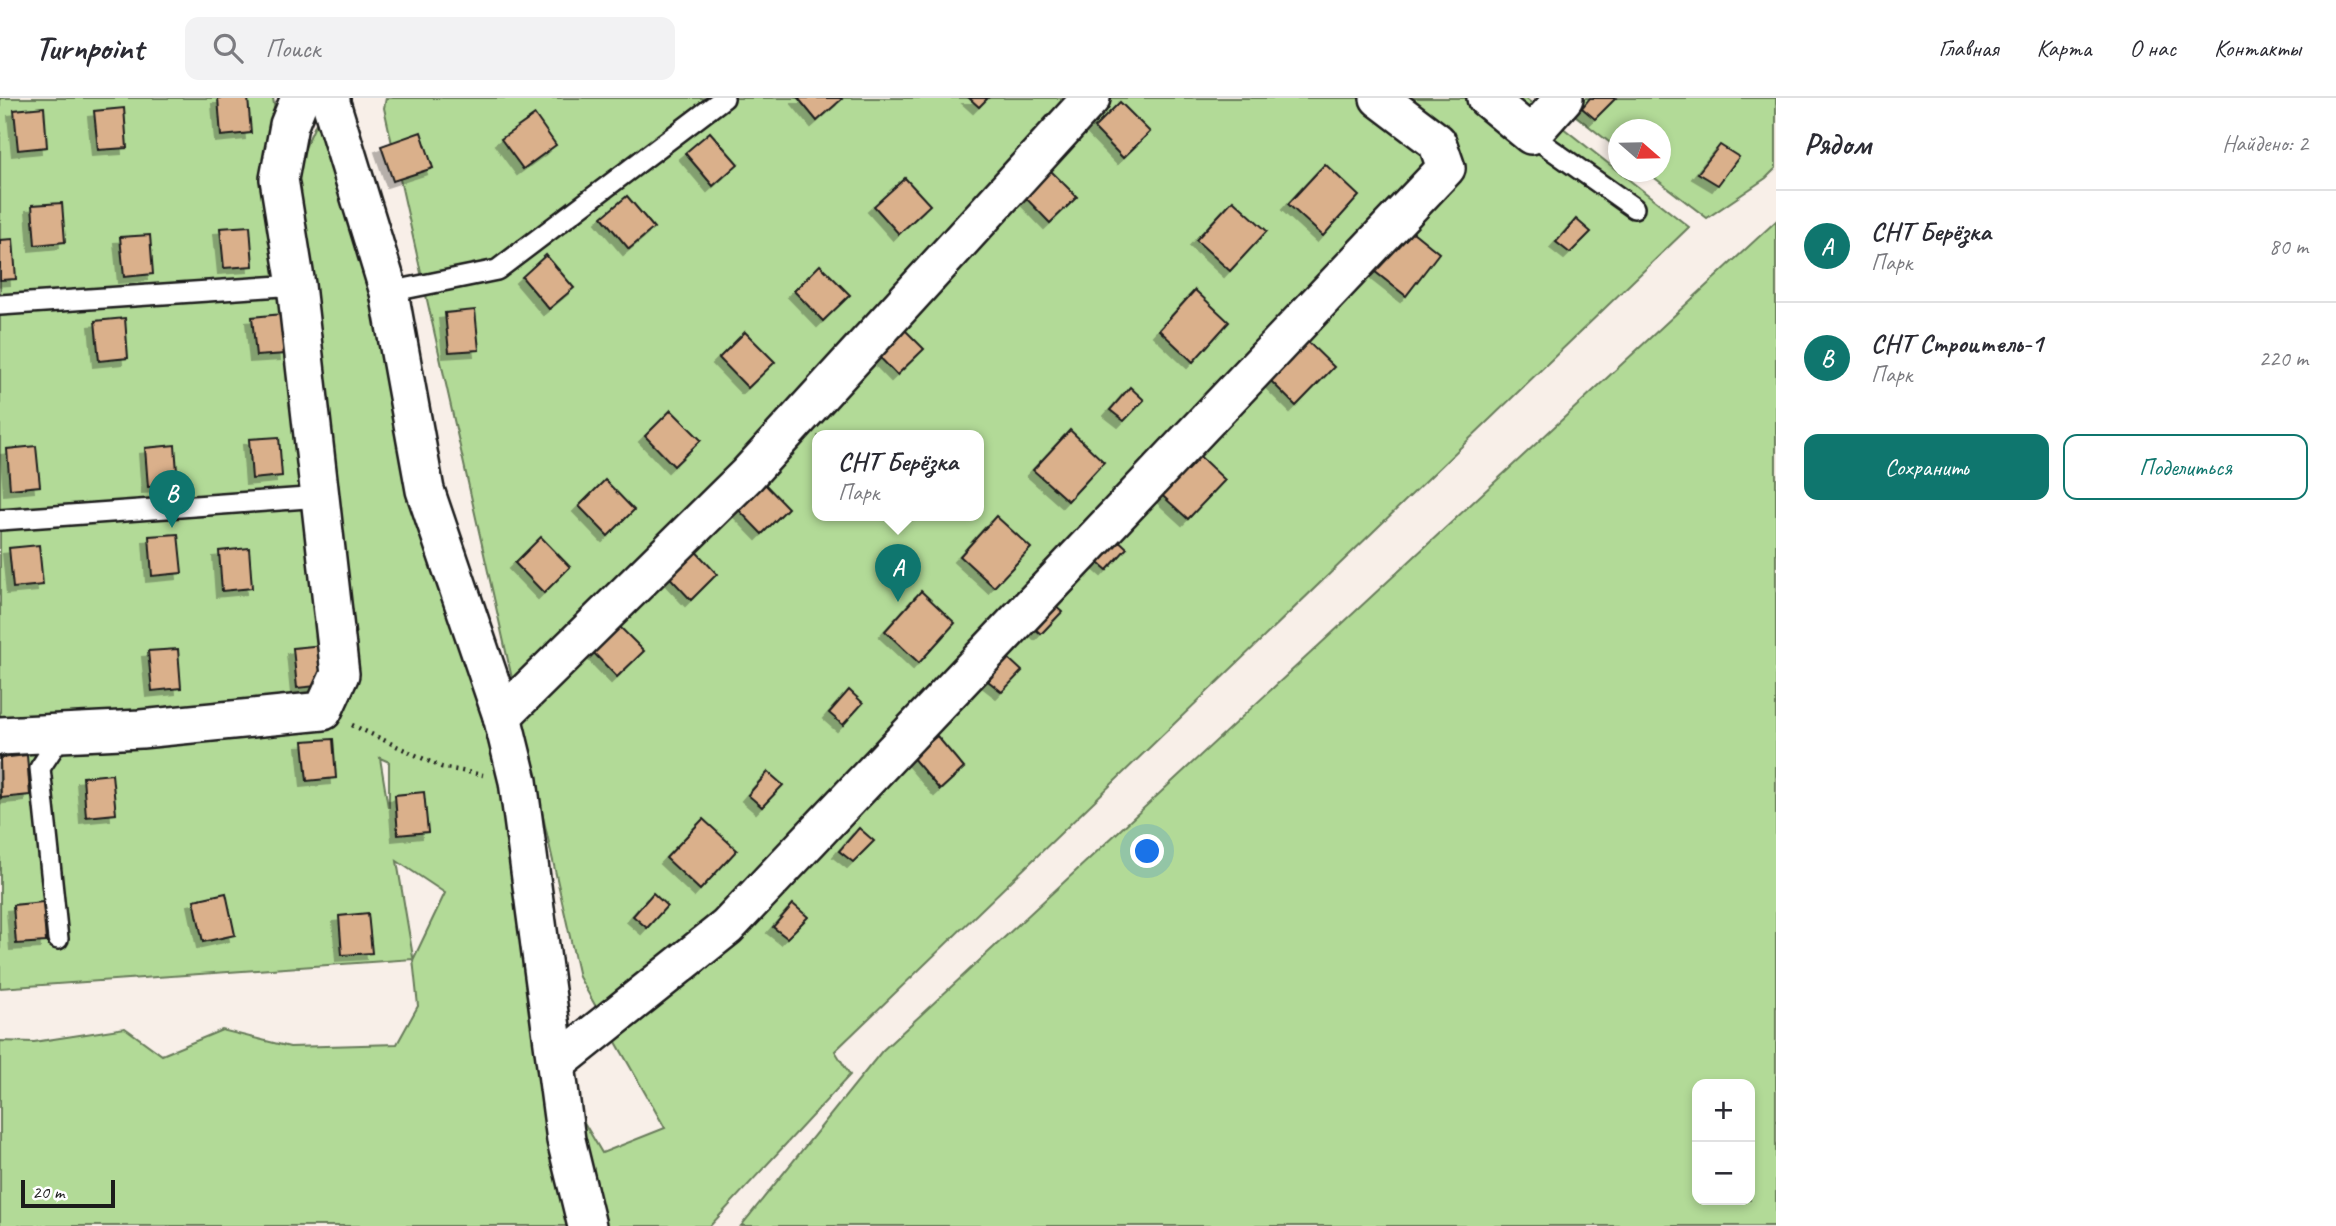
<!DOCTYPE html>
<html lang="ru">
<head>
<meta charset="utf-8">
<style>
	body { margin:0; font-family:Caveat,sans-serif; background:#f2f2f3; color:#2b2b33 }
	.controls { position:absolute; right:21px; bottom:21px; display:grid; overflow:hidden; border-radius:14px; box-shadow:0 4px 10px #0003 }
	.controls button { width:63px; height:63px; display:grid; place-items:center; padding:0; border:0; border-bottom:2px solid #e1e1e2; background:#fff; color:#2b2b33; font:35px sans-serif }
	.compass { position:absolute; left:1608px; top:21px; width:63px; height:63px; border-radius:50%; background:#fff; box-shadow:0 4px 10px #0003; rotate:110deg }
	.scale { position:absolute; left:21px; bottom:18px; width:94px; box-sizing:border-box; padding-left:7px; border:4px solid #1c1c1c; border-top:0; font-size:19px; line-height:24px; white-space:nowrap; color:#1c1c1c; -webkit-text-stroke:5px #fff; paint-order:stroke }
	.you { position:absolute; left:1148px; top:754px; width:24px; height:24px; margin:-18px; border:5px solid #fff; border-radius:50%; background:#1a73e8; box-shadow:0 0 0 10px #1a73e833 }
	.badge { display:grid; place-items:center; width:46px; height:46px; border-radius:50%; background:#0f766e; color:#fff; font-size:23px; font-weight:700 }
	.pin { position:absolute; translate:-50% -58px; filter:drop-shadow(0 2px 4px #0008) }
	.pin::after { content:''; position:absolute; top:37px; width:24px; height:21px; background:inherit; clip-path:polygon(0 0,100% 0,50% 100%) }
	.popup { position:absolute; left:812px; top:332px; width:172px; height:91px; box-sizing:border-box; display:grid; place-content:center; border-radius:14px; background:#fff; filter:drop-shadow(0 2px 5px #0005); font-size:23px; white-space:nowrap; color:#7c7c81 }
	.popup b { font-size:26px; color:#2b2b33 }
	.popup::after { content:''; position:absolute; left:50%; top:100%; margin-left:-14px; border:14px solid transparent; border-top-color:#fff }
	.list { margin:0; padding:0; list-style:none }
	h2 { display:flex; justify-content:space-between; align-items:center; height:91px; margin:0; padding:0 28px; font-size:30px }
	h2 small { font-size:23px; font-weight:400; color:#7c7c81 }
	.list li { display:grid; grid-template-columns:46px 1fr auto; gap:21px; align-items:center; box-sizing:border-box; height:112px; padding:0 28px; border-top:2px solid #e1e1e2 }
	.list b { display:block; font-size:26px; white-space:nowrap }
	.list p { margin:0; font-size:23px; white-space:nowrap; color:#7c7c81 }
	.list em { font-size:23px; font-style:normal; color:#7c7c81 }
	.actions { display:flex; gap:14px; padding:21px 28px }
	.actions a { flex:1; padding:16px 0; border:2px solid #0f766e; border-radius:14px; text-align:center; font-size:24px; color:#0f766e }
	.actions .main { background:#0f766e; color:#fff }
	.icon { flex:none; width:38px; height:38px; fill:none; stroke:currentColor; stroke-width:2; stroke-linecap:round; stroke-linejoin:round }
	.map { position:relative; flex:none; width:1776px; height:1128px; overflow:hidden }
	header { display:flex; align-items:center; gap:42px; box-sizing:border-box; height:98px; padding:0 35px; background:#fff; border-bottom:2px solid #e1e1e2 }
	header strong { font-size:33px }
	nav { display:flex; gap:38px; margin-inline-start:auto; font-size:24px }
	.search { width:490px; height:63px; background:#f2f2f3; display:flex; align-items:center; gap:18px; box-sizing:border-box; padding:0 24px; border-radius:14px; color:#7c7c81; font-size:26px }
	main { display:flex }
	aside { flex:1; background:#fff }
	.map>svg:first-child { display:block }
	.green { fill:#b2da97; stroke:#677b5a; stroke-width:2; fill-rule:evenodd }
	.building { fill:#dab08b; stroke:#1c1c1c; stroke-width:2; filter:url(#shadow) }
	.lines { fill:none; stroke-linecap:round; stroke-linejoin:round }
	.lane-casing { stroke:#1c1c1c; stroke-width:24 }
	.street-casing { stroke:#1c1c1c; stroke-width:42 }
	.path { stroke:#1c1c1c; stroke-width:4.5; stroke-dasharray:2 5; stroke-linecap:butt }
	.lane { stroke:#fff; stroke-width:19 }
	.street { stroke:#fff; stroke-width:37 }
</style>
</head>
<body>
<header>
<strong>Turnpoint</strong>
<div class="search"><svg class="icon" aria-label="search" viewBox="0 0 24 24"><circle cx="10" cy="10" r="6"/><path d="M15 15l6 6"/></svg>Поиск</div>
<nav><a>Главная</a><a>Карта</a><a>О нас</a><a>Контакты</a></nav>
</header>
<main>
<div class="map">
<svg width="1776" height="1128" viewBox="0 0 1776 1128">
	<defs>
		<filter id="shadow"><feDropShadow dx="-6" dy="6" stdDeviation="0" flood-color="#0004"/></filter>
	</defs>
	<rect width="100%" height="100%" fill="#f8efe8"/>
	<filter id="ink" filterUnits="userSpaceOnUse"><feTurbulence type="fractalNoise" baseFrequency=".0143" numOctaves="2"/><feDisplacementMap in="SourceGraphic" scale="14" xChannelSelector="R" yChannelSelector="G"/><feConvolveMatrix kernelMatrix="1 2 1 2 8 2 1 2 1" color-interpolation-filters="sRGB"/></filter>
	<g filter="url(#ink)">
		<g class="green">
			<path d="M0,0H273L305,199L291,81L321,14L494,620L548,963L602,1055L665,1030L579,879L384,10L386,0H1525L1689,129L835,953L850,977L710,1128H0V943L34,944L125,930L162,957L222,932L290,949L397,946L418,908L413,861L0,890ZM818,338H978V418H818ZM380,660L389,664V709H388ZM397,763L445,795L414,860L413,859Z"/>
			<path d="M1553,0H1776V70L1766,80L1707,120L1647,74H1660V32H1618V51Z"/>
			<path d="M1776,123V1128H741L882,953ZM1697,986H1750V1102H1697Z"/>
		</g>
		<g class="building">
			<path d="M218,0H248L251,35L221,38Z"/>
			<path d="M798,0H841L842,1L817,23Z"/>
			<path d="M969,0H988L979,9Z"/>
			<path d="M1590,0H1616L1595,21L1582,10Z"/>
			<path d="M1120,4L1150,34L1123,60L1094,30Z"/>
			<path d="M44,9L47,49L18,52L14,12Z"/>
			<path d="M124,10L127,50L98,52L94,13Z"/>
			<path d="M535,17L556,47L523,71L501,41Z"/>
			<path d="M421,34L433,70L393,83L381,48Z"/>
			<path d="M710,34L738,66L713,88L685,55Z"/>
			<path d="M1720,47L1739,59L1718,87L1698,75Z"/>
			<path d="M1325,66L1359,98L1323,138L1288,106Z"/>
			<path d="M1047,69L1077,99L1050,125L1021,95Z"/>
			<path d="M905,80L930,107L899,136L874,108Z"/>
			<path d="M627,98L654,130L629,151L602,119Z"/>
			<path d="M1233,102L1267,133L1230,173L1196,142Z"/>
			<path d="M62,105L65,144L35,147L32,107Z"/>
			<path d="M1576,121L1591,134L1570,155L1556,144Z"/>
			<path d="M1403,126L1439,155L1406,198L1369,169Z"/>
			<path d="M250,128L253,168L224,170L220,130Z"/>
			<path d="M150,137L153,176L124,179L120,139Z"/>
			<path d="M13,141L16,181L0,182V142Z"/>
			<path d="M546,157L574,190L549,211L522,179Z"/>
			<path d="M820,167L850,197L823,223L794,193Z"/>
			<path d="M1195,192L1229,224L1193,264L1159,232Z"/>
			<path d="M475,212L479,252L449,254L445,215Z"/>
			<path d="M282,216L286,256L256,258L252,219Z"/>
			<path d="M125,220L128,260L99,263L95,223Z"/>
			<path d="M894,221L924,251L897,277L868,247Z"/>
			<path d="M745,234L775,264L748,290L719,260Z"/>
			<path d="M1301,237L1334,269L1296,308L1263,275Z"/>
			<path d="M1130,289L1144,302L1124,323L1110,312Z"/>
			<path d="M671,312L701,342L674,368L645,338Z"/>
			<path d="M1070,332L1104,364L1068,403L1033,372Z"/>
			<path d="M279,339L282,378L252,381L249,341Z"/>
			<path d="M175,347L178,387L148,389L145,350Z"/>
			<path d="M36,348L40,388L10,391L7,351Z"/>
			<path d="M1191,350L1225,382L1188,421L1154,390Z"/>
			<path d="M759,380L788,410L762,436L733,406Z"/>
			<path d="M605,382L634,412L608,438L579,408Z"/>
			<path d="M996,418L1031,450L994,489L960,458Z"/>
			<path d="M178,436L182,475L152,478L149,438Z"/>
			<path d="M1113,437L1127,450L1107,472L1093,460Z"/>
			<path d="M541,439L570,469L544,495L515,465Z"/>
			<path d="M688,445L717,476L691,502L662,471Z"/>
			<path d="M39,447L43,487L13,490L9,450Z"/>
			<path d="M249,450L252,490L222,493L219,453Z"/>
			<path d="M921,493L955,525L919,565L885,533Z"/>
			<path d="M1047,501L1062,514L1041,536L1027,524Z"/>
			<path d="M614,523L644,553L617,579L588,549Z"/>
			<path d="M323,547L326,587L297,590L293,550Z"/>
			<path d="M178,551L181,590L152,593L148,553Z"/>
			<path d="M1008,560L1022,573L1002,594L988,583Z"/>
			<path d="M849,592L863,605L843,627L829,615Z"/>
			<path d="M937,638L964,670L940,692L912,659Z"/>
			<path d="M333,641L336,680L307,683L303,643Z"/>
			<path d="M27,657L30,697L1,700L0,660Z"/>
			<path d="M768,674L783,687L762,709L748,697Z"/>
			<path d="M112,676L116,716L86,719L83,679Z"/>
			<path d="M424,694L428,734L398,737L395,697Z"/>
			<path d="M703,721L737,752L700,792L666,760Z"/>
			<path d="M859,730L874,743L853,764L839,753Z"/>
			<path d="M226,795L235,837L203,844L194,802Z"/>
			<path d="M653,795L667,808L647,830L633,818Z"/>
			<path d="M43,804L46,844L16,846L13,807Z"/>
			<path d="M793,806L808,819L787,840L773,829Z"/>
			<path d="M368,815L372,855L342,857L339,818Z"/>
		</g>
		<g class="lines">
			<defs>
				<g id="lane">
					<path d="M1531,37L1634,110"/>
					<path d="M389,194L497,172L724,0"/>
					<path d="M0,207L296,187"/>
					<path d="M0,422L321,399"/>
					<path d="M58,841L40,670L63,635"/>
				</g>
				<g id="street">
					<path d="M331,0V5L389,194L425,392L502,618L518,683L566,1042L587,1128"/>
					<path d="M1486,0L1531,37L1564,0"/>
					<path d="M502,618L747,377L1091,0"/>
					<path d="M0,638L141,631L323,613L340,576L296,187L279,81L289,27L300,0"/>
					<path d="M557,965L727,829L1446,70L1437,44L1379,0"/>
				</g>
			</defs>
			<use href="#lane" class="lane-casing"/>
			<use href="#street" class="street-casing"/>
			<path class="path" d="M352,627L441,669L483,677"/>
			<use href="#lane" class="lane"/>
			<use href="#street" class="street"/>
		</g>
	</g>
</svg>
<div class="controls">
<button>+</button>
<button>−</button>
</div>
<svg class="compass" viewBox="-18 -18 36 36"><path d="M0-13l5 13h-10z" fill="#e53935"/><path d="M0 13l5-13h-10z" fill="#7c7c81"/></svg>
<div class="scale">20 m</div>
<div class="you"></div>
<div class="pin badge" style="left:898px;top:504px">A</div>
<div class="popup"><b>СНТ Берёзка</b>Парк</div>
<div class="pin badge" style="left:172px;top:430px">B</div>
</div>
<aside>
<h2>Рядом<small>Найдено: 2</small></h2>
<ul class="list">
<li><span class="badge">A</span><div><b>СНТ Берёзка</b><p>Парк</p></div><em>80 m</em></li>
<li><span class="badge">B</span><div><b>СНТ Строитель-1</b><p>Парк</p></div><em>220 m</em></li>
</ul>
<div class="actions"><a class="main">Сохранить</a><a>Поделиться</a></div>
</aside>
</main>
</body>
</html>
